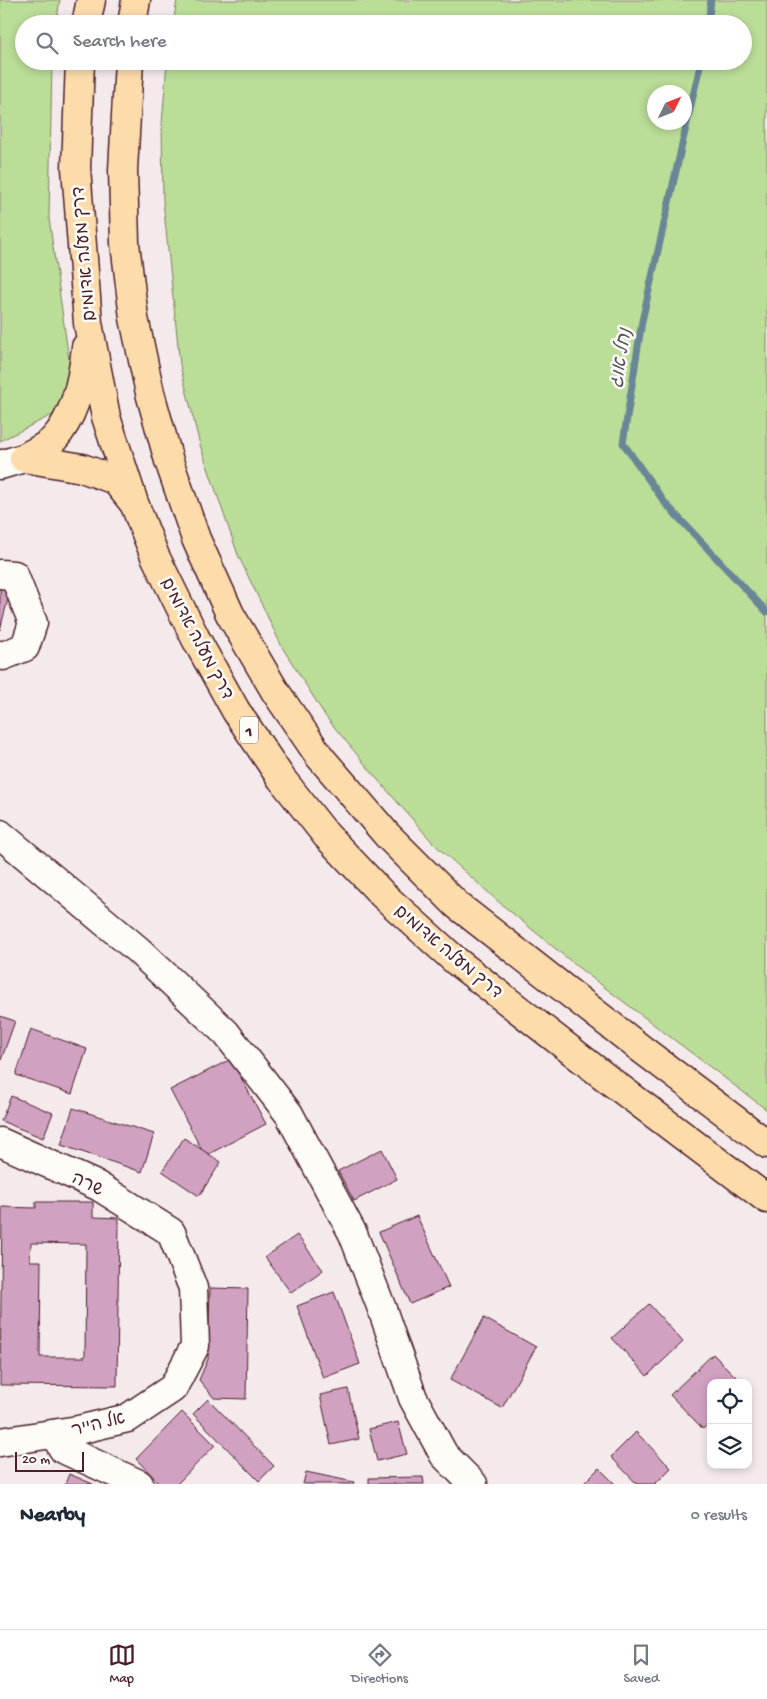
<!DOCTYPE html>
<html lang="en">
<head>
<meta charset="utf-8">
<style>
	body { margin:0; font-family:"Gochi Hand","Playpen Sans Hebrew",sans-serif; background:#f2f2f3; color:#1f2937 }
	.controls { position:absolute; right:15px; bottom:15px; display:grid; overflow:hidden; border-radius:10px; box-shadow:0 2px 8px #0003 }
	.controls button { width:45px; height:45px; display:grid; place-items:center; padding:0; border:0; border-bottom:1px solid #e0e1e3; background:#fff; color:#1f2937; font:25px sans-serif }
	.compass { position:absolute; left:647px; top:85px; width:45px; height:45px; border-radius:50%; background:#fff; box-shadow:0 2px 8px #0003; rotate:47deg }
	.scale { position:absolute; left:15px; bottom:12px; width:69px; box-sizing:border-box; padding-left:5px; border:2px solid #4a1f2b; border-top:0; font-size:14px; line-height:18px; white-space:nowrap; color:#4a1f2b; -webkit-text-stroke:4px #fdfcf7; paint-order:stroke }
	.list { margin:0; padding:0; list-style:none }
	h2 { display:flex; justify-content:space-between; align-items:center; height:65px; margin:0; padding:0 20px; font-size:21px }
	h2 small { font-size:16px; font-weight:400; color:#747a83 }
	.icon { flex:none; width:28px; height:28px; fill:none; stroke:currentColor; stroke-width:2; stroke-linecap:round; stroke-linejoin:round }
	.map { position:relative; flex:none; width:767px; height:1484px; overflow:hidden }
	.search { position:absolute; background:#fff; box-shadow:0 2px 8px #0003; left:15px; right:15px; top:15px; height:55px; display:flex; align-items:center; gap:12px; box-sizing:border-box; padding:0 18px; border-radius:28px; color:#747a83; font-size:19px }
	.sheet { height:145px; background:#fff }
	nav { display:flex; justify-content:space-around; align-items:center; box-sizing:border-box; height:70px; border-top:1px solid #e0e1e3; background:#fff; font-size:14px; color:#747a83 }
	nav a { display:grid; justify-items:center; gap:2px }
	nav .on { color:#4a1f2b }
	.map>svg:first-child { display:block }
	.green { fill:#badd97; stroke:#827e61; fill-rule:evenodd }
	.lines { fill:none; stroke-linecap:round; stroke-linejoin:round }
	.stream { stroke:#698696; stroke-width:7 }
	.building { fill:#d0a1c1; stroke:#4a1f2b; fill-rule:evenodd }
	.minor-casing { stroke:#4a1f2b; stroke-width:31 }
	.highway-casing { stroke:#4a1f2b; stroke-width:31 }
	.minor { stroke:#fdfcf7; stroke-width:28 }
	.highway { stroke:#fddcac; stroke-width:28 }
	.labels { text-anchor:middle; stroke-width:5; stroke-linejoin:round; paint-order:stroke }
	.shield { fill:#fdfcf7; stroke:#806168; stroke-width:1 }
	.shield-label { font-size:16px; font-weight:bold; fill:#4a1f2b }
	.street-label { font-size:18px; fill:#4a1f2b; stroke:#fdfcf7 }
	.water-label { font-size:19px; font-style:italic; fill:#5a5360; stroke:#fdfcf7 }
</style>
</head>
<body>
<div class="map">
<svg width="767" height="1484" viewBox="0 0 767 1484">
	<rect width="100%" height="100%" fill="#f4eaec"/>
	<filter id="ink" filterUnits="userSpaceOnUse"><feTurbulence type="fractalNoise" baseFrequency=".02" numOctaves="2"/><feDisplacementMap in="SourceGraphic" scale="10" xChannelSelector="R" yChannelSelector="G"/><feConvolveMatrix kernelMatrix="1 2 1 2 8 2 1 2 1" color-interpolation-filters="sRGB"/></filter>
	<g filter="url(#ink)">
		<g class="green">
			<path d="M0,0H60L56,24H24V61H52L49,218L72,381L54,414L0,441Z"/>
			<path d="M177,0H767V1110L579,968L500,903L434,844L378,780L326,717L282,647L238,555L200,445L180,365L163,201L162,124L167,61H743V24H173ZM654,92H684V122H654Z"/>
		</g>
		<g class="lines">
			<g class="stream">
				<path d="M708,24L711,0"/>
				<path d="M701,61L642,321L623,443L665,503L767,612"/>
			</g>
		</g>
		<g class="building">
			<path d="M0,584L11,587L0,630Z"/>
			<path d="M0,1016L15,1021L0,1063Z"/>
			<path d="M31,1029L87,1049L72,1094L16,1075Z"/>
			<path d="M231,1059L266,1124L205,1156L170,1090Z"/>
			<path d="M11,1096L53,1113L43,1138L1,1121Z"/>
			<path d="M73,1108L154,1134L142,1172L61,1145Z"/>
			<path d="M184,1138L221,1162L199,1196L162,1171Z"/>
			<path d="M382,1149L397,1179L354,1201L338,1171Z"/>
			<path d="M36,1202H93V1217L119,1218L117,1386L0,1385L2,1207L36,1208ZM31,1243L86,1244L85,1357H40L41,1261H30Z"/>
			<path d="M417,1216L449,1287L410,1304L379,1232Z"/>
			<path d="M297,1235L323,1270L291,1293L265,1257Z"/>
			<path d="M210,1288L248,1289L246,1399L214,1398L199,1380L208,1359Z"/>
			<path d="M334,1292L360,1364L323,1378L297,1306Z"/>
			<path d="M649,1304L683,1342L647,1376L612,1338Z"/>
			<path d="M484,1318L536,1347L502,1408L450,1380Z"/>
			<path d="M713,1354L742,1383H711V1421L703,1429L670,1395Z"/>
			<path d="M348,1389L359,1439L331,1445L320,1395Z"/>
			<path d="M208,1399L274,1466L259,1481L193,1414Z"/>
			<path d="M182,1412L215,1445L177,1484H160L136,1459Z"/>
			<path d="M398,1422L407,1454L377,1461L369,1429Z"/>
			<path d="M636,1432L671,1468L655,1484H637L611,1457Z"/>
			<path d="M599,1468L615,1484H583Z"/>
			<path d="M306,1472L354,1482L353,1484H303Z"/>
			<path d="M69,1474L93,1484H65Z"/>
			<path d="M423,1477L424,1484H369V1478Z"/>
		</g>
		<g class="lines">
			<defs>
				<g id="minor">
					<path d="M0,465L24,458"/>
					<path d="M0,574L14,575L33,623L25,647L3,656L0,655"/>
					<path d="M0,834L138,950L226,1033L289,1114L353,1234L382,1309L413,1398L444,1455L473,1484"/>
					<path d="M0,1142L98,1186L171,1232L193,1288L195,1346L173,1388L128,1418L78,1430L0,1442"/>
					<path d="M54,1434L63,1449L139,1484"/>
				</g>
				<g id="highway">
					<path d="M86,24L91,0"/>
					<path d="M132,24L136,0"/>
					<path d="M80,61L76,168L88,323L106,417L134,503L155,556L196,639L236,711L281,778L326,835L383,895L456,961L609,1080L767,1199"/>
					<path d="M129,61L123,170L125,243L134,318L150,393L169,461L196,539L230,614L275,691L320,757L387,835L457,905L640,1048L767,1144"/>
					<path d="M24,458C33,452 47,447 54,439C76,415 83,378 86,347"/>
					<path d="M24,458L82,468L115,480L132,501"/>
				</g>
			</defs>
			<use href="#minor" class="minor-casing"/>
			<use href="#highway" class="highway-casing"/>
			<use href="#minor" class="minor"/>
			<use href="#highway" class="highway"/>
		</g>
	</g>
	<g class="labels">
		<rect class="shield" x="240" y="716.5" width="18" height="27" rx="4"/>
		<g class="shield-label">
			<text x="249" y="736">1</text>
		</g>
		<g class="street-label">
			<text transform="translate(83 254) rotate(-95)" y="6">דרך מעלה אדומים</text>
			<text transform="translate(198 638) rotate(62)" y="6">דרך מעלה אדומים</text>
			<text transform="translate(449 951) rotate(40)" y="6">דרך מעלה אדומים</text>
			<text transform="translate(88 1183) rotate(26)" y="6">שרה</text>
			<text transform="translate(98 1423) rotate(-14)" y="6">אל הייר</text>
		</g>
		<g class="water-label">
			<text transform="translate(619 358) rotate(-81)" y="7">נחל אוג</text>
		</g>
	</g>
</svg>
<div class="controls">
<button><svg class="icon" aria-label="locate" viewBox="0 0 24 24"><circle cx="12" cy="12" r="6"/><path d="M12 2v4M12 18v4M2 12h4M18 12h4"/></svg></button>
<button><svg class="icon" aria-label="layers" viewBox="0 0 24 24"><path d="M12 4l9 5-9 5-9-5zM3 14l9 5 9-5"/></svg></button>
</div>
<svg class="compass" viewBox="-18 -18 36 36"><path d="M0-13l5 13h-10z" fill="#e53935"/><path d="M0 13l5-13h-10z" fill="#747a83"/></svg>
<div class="scale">20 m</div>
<div class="search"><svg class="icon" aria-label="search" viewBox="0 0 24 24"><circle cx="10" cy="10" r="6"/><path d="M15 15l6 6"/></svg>Search here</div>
</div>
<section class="sheet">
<h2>Nearby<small>0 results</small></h2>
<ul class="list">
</ul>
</section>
<nav>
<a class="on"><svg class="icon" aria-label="map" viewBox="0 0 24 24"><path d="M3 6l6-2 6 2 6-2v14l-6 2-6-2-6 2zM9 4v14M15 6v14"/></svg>Map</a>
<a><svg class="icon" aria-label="directions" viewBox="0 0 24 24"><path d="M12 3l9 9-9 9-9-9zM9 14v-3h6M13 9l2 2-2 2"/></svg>Directions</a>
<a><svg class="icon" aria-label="saved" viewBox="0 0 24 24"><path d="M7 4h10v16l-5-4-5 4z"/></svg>Saved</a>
</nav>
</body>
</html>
